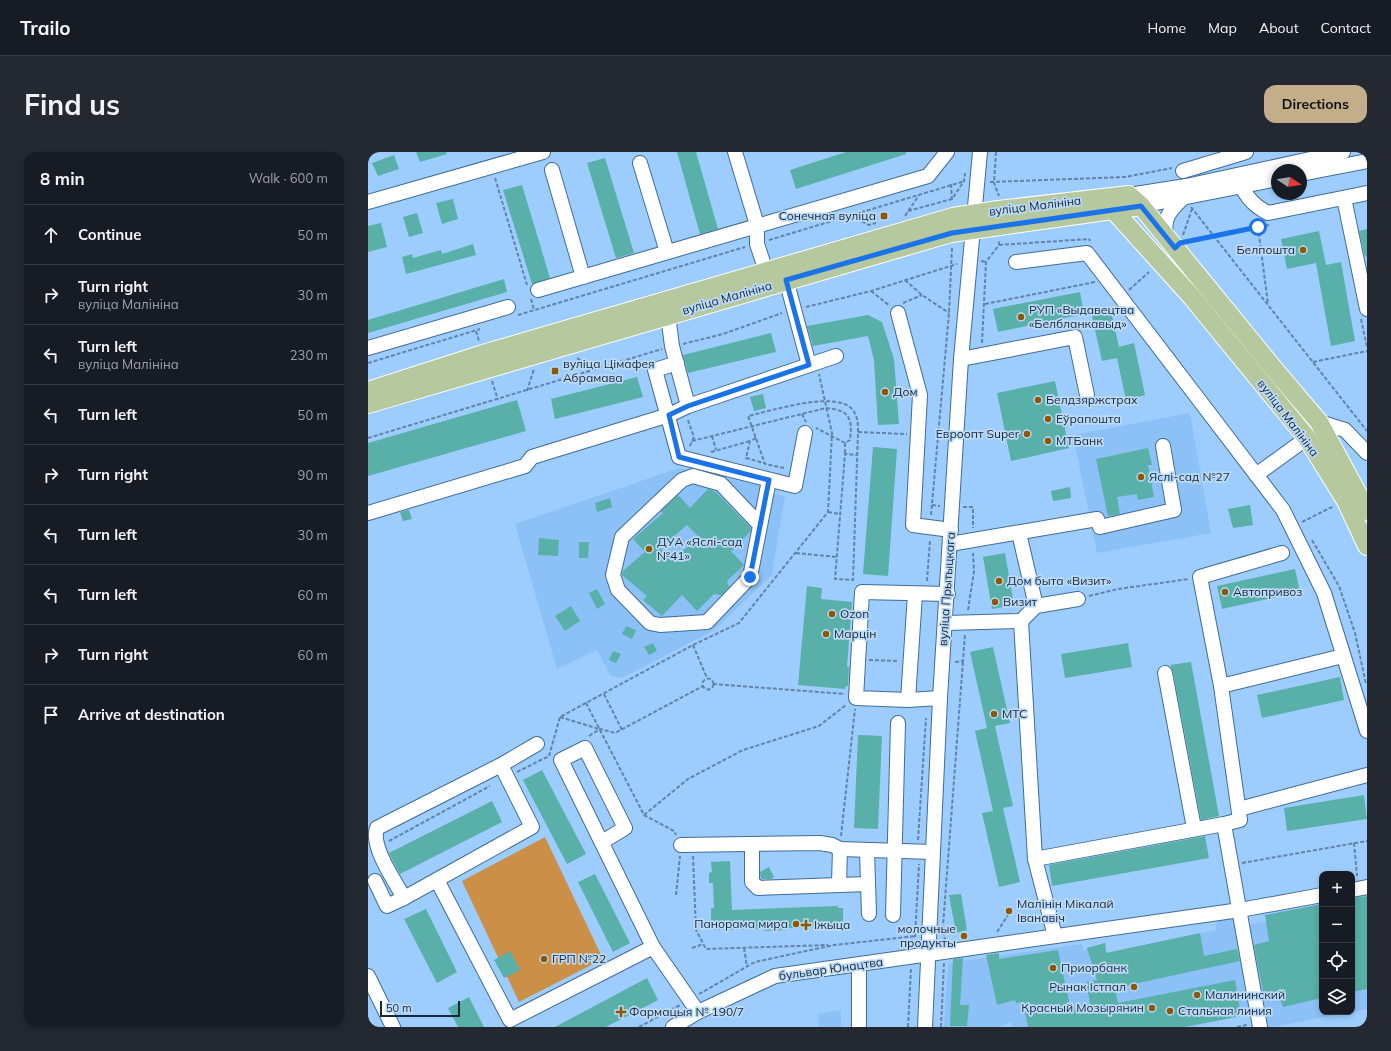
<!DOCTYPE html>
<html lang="en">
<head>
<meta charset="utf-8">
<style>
	body { margin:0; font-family:Mulish,sans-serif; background:#242831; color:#f1f3f6 }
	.controls { position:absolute; right:12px; bottom:12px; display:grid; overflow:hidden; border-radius:8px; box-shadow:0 2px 6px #0003 }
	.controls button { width:36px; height:36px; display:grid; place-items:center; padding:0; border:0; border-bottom:1px solid #363941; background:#171b24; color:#f1f3f6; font:20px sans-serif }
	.compass { position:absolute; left:903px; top:12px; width:36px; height:36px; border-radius:50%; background:#171b24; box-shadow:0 2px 6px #0003; rotate:102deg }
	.scale { position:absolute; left:12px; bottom:10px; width:80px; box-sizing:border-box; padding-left:4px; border:2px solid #16293c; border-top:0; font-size:11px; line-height:14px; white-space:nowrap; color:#16293c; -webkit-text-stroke:3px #bcd9f6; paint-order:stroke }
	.stop { position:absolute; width:12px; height:12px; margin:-9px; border:3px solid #1a73e8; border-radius:50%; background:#fff }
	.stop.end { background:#1a73e8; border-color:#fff; box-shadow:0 1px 4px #0008 }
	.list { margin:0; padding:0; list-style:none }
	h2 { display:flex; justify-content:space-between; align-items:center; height:52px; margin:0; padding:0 16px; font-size:17px }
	h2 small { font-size:13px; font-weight:400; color:#9ea1a6 }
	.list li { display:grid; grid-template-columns:26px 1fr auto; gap:12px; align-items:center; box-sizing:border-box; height:60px; padding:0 16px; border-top:1px solid #363941 }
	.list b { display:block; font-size:15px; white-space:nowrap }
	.list p { margin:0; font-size:13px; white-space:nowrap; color:#9ea1a6 }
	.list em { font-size:13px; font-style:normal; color:#9ea1a6 }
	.icon { flex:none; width:22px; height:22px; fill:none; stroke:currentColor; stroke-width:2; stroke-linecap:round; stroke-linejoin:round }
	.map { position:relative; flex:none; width:999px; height:875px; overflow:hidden; border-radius:12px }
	header { display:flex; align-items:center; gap:24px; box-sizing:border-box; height:56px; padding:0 20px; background:#171b24; border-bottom:1px solid #363941 }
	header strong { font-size:19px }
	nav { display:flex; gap:22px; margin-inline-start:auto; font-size:14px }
	.intro { display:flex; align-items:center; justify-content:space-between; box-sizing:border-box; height:96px; padding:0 24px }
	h1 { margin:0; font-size:28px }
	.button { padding:10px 18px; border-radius:12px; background:#c4ad8a; color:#111; font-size:14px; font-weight:700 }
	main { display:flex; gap:24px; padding:0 24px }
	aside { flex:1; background:#171b24; border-radius:12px; box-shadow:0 2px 6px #0003 }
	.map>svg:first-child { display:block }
	.built { fill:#8bc1f6 }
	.green { fill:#cb8f47 }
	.building { fill:#58b0a9; fill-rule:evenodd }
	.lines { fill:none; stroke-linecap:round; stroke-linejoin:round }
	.minor-casing { stroke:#3f6c98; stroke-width:16 }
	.major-casing { stroke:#fff; stroke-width:20 }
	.path { stroke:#6184a8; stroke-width:2; stroke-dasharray:4 2; stroke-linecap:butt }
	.minor { stroke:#fff; stroke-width:14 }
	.major { stroke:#b5c89e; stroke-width:18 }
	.route { stroke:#1a73e8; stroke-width:5 }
	.poi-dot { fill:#8c5807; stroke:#bcd9f6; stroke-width:1.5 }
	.labels { text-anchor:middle; stroke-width:3.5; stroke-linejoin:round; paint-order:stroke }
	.street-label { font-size:12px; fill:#16293c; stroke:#bcd9f6 }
	.poi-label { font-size:12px; fill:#16293c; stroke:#bcd9f6; text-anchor:start }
</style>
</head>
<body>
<header>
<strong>Trailo</strong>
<nav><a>Home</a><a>Map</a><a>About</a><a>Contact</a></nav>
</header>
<div class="intro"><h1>Find us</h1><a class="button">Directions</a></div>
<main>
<aside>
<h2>8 min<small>Walk · 600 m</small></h2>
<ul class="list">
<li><svg class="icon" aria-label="ahead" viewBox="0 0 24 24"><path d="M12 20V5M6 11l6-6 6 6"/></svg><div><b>Continue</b></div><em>50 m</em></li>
<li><svg class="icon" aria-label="right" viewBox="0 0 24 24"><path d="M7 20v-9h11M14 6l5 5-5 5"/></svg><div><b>Turn right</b><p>вуліца Малініна</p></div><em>30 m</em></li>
<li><svg class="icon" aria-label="left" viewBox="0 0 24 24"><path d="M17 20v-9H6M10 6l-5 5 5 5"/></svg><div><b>Turn left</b><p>вуліца Малініна</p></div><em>230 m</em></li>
<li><svg class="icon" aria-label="left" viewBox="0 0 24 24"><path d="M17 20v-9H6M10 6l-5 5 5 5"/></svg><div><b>Turn left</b></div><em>50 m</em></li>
<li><svg class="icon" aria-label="right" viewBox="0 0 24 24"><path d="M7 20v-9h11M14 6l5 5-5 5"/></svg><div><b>Turn right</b></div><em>90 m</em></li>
<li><svg class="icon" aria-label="left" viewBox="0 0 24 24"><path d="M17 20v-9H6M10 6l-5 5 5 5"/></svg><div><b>Turn left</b></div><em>30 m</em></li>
<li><svg class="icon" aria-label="left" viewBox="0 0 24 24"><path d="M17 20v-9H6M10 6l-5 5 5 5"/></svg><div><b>Turn left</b></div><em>60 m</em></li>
<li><svg class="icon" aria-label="right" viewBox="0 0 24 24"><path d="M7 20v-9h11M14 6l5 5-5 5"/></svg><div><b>Turn right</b></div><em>60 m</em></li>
<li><svg class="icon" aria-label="arrive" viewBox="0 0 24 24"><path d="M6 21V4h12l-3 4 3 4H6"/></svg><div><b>Arrive at destination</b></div></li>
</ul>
</aside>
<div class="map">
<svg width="999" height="875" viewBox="0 0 999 875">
	<rect width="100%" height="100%" fill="#9dcdfe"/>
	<g class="built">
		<path d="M822,261L843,381L729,401L705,283Z"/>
		<path d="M311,316L391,333L392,339L417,344L404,423L346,478L254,526L242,523L229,498L189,517L147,372Z"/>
		<path d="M999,750V857L984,860V753Z"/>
		<path d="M954,759V860H982L905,875H901L894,859L823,875H644L643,870L632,875H576L580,811L714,792L716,800L719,796L737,791L739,801L848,778L849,766L869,763L873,774Z"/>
		<path d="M473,858V875H451L450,862Z"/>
	</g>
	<path class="green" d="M177,685L235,807L151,850L94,729Z"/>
	<g class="building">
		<path d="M48,0H78L79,2L52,10Z"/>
		<path d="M309,0H328L350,77L332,82Z"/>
		<path d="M478,0H538V2L428,37L422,18Z"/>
		<path d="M26,3L31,17L10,24L4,11Z"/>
		<path d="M237,6L266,101L248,106L219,11Z"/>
		<path d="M154,33L182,126L164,132L135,38Z"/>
		<path d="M85,47L90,67L74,72L68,51Z"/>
		<path d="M49,61L55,81L41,85L35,65Z"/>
		<path d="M13,71L19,95L0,100V74Z"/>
		<path d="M999,77V104L997,105L991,79Z"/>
		<path d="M951,79L958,113L973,110L987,189L963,194L948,111L919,117L913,87Z"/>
		<path d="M105,92L108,103L38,122L34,105L44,102L45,106L73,98L74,102Z"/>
		<path d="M136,127L139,140L0,181V168Z"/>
		<path d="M712,140L716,162L630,180L625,157Z"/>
		<path d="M743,159L751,195L766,191L777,243L758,248L749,206L734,209L724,164Z"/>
		<path d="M500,163L514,170L526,207L531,272L510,273L506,208L500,184L445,194L439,174Z"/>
		<path d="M403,181L408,200L320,221L315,203Z"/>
		<path d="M269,225L275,245L187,267L183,247Z"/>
		<path d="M687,229L701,296L643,309L629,241Z"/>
		<path d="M395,242L398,256L386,259L382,245Z"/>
		<path d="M149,248L158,279L0,324V291Z"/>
		<path d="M505,295L529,297L520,424L495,422Z"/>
		<path d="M780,296L784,313H780L786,345L770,348L769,342L749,345L752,362L740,364L728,307Z"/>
		<path d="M702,335L703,346L685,349L683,339Z"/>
		<path d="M340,337L348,340L383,376L382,380L363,399L376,413L359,429L361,435L353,443L346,442L329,459L314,443L294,464L275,448L279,444L254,423L255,419L277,400L265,387L295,361L293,359L310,343L322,356ZM319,373L331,385L303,409L292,396Z"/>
		<path d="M242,346L244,355L229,360L227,351Z"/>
		<path d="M882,353L885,373L865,376L860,357Z"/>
		<path d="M41,358L44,367L35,369L32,360Z"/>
		<path d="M171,386L191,388L190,404L170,403Z"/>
		<path d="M211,390H221L220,406H211Z"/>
		<path d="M637,401L646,453L624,457L615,405Z"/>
		<path d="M927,417L932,440L854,457L849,434Z"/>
		<path d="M439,434L454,436L453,447L484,450L479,515H481L480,534H478L477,537L430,533Z"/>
		<path d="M229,437L237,452L229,457L221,441Z"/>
		<path d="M203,454L212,469L197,479L187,464Z"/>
		<path d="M258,474L268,478L264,487L254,482Z"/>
		<path d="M285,491L289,499L281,503L276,495Z"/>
		<path d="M760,491L764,515L697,526L693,502Z"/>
		<path d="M625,495L642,571L627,574L645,654L635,656L652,730L631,735L614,661L625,659L607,579L619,576L602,500Z"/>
		<path d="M245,499L253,502L248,511L241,508Z"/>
		<path d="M823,510L851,664L833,668L805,519L802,513Z"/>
		<path d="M972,525L976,548L894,566L889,543Z"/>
		<path d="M490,583L514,584L510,677L486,676Z"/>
		<path d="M174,618L218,702L199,712L155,628Z"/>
		<path d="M996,643L999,667L919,679L916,656Z"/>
		<path d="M124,649L134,670L32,722L21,701Z"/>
		<path d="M837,684L841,706L684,734L681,713Z"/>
		<path d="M362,709L364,758L470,754V756H475V771L465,774V776H419V778L396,779V777L346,778L345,769H343V756H346L345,731H341V721L344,720L343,710Z"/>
		<path d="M401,715L406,725L403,727H393L392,720Z"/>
		<path d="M227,722L262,791L245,800L210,730Z"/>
		<path d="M593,742L599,778L588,781L581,743Z"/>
		<path d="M999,744V837L984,840V746Z"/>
		<path d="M954,752V846L915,855L910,840L896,843L890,815L886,793L901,789L897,763Z"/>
		<path d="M58,757L89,820L69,831L36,767Z"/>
		<path d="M832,781L836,804L869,797L872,809L747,836L750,851L867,828L873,864L816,875H660L655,850L648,851L647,848L629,853L618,803L631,801V807L690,798L702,854H706L707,859L723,856L718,830L729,828L719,796L737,791L738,801Z"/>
		<path d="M142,799L152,818L136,826L126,808Z"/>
		<path d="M595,806L592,853H601L599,874H582L585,807Z"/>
		<path d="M279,826L290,848L238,875H187Z"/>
		<path d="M101,845L116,875H90L80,856Z"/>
	</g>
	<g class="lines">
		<defs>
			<g id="minor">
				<path d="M367,0L389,73V92L398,119"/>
				<path d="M272,11L299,100"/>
				<path d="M184,18L215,125"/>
				<path d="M815,19L878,0"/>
				<path d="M933,22L999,9"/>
				<path d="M870,23C874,41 884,53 900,61L999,41"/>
				<path d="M761,43L818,34L975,0"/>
				<path d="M976,46L999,157"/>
				<path d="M0,50L175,0"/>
				<path d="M773,54L909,27"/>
				<path d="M798,85C795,67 801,59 814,47"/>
				<path d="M648,110L719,101L915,358L956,441L999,579"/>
				<path d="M416,120L441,213"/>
				<path d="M170,138L560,24L579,0"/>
				<path d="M530,161L552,243L545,373L583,378"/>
				<path d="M300,163L304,194L320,254"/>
				<path d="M0,196L140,155"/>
				<path d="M593,207L707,185L719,243"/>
				<path d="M309,211L287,218L311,305L427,334L437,281"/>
				<path d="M951,270L977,278L999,301"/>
				<path d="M888,323L939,286"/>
				<path d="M0,361L157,314L164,305L301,263L320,254L468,204"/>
				<path d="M392,373L353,332L325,324L314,328L254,385L245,423L250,438L282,471L292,473L339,470L382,425L401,328"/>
				<path d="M651,381L668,454"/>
				<path d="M582,392L729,367L732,375L806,358L795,294"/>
				<path d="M653,469L667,707L687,784"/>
				<path d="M578,471L653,469L668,454L710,447"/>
				<path d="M797,521L826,676"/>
				<path d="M853,534L975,504"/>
				<path d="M572,546L540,548L488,546L494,440L580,442"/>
				<path d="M540,548L547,442"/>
				<path d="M133,613L9,676C2,694 27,729 36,746L164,675L133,613L169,592"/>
				<path d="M871,657L999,623"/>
				<path d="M234,690L257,676L217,596L193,608L285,795L330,860"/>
				<path d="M384,692V730L390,736L500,732"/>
				<path d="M313,693L452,691L464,693L472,697L565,700"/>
				<path d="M499,699L501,762"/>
				<path d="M667,707L856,672"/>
				<path d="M69,728L142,868L285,795"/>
				<path d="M7,729L19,754L36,746"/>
				<path d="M471,732L472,697"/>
				<path d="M984,738L999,735"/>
				<path d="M525,763L530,571"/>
				<path d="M0,824L25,875"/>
				<path d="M305,875L330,860L407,824L872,758L954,743"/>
				<path d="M491,875V813"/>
				<path d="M557,875L572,546L593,207L612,0"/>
				<path d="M892,875L856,672L872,668L853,534L832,425L914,401"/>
			</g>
			<g id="major">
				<path d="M739,51L823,144L939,286L978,349L999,394"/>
				<path d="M0,239L115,202L585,65L630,58L761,43L773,54L906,217L951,270L999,359"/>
				<path d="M0,252L583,81L773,54"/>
			</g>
		</defs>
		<use href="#minor" class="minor-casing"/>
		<use href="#major" class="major-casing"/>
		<g class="path">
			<path d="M628,0L626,31L631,44"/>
			<path d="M127,26L159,133"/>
			<path d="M622,30L757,25L804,16"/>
			<path d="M583,32L584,50"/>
			<path d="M823,55L999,279"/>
			<path d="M540,59L584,47L596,29L597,21"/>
			<path d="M483,64L501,73L508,71"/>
			<path d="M537,64L551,43"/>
			<path d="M890,75L900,152"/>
			<path d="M815,83L824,57"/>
			<path d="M401,88L597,29"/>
			<path d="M821,90L901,73"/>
			<path d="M631,93L721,87L722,89"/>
			<path d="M613,109L618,110"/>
			<path d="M537,128L554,143L581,161"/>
			<path d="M761,138L781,120"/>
			<path d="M503,139L522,154"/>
			<path d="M163,147L166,158"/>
			<path d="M535,151L554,143"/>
			<path d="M617,152L727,130"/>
			<path d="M438,155L503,139L589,112"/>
			<path d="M150,163L377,95"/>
			<path d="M993,167L999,195"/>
			<path d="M108,179L111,189"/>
			<path d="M614,191L618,110L631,93V88"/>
			<path d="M315,192L355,182L414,161"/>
			<path d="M209,206L226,218"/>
			<path d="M945,210L999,199"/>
			<path d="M0,211L112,177"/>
			<path d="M124,229L130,248"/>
			<path d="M159,239L166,217"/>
			<path d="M434,262L438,270"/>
			<path d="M320,268L326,285L321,296"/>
			<path d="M490,280L539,282"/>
			<path d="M344,284L348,298"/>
			<path d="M0,286L294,197"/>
			<path d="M388,286L382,289L378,306L396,311"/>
			<path d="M324,289L458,256C481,258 485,266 482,288L477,291L448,276"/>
			<path d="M477,291V302"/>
			<path d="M343,300L382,289"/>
			<path d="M416,316L397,312L380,264C403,259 467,238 484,257C490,264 490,272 490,280L485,428L467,427L477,302L490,303"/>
			<path d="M564,353L572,354"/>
			<path d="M595,355H605V376"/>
			<path d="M460,360L472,362"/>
			<path d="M563,363L581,161L584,95"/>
			<path d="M934,370L966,354"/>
			<path d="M944,388L971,434L987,481L998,532"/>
			<path d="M428,401L469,405"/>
			<path d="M559,429L562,388"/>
			<path d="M721,444L750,437L821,427"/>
			<path d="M600,458L606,419L605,401"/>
			<path d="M325,493L339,526"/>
			<path d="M501,508L530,509"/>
			<path d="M587,510L595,509L597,482"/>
			<circle cx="340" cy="532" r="5.5"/>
			<path d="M345,532L477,542"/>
			<path d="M236,542L254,578"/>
			<path d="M218,551L276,663L306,679L308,683"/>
			<path d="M192,565L231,577"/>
			<path d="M221,584L232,577L247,581L335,534"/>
			<path d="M181,604L192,565L325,493L371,471L460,360L464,281L451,222"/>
			<path d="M149,620L181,604"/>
			<path d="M276,663L320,627L375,598L451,574L478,553"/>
			<path d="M473,684L487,557"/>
			<path d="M550,688L558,566"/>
			<path d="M21,689L122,634"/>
			<path d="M986,691L989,724"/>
			<path d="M325,704L328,778L338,797L460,793"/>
			<path d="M874,711L999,689"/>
			<path d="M308,743L312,704"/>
			<path d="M629,780L640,763"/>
			<path d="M547,785L551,712"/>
			<path d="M577,789L575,774L595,509"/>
			<path d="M324,796L335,792"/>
			<path d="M376,796L379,815"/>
			<path d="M331,842L387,810L466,793L548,784"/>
			<path d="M271,875L312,853"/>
			<path d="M540,875L543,816"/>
			<path d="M573,875L576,811"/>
			<path d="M869,875L879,873"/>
		</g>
		<use href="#minor" class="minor"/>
		<use href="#major" class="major"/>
	</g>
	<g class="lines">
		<path class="route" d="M382,425L401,328L311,305L301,263L320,254L441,213L418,128L584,81L773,54L807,96L812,91L890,75"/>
	</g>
	<g class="poi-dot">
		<rect x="512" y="60" width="8" height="8" rx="2"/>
		<circle cx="935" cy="98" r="4"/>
		<circle cx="653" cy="165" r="4"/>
		<rect x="183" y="215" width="8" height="8" rx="2"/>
		<circle cx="517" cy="240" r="4"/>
		<circle cx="670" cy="248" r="4"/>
		<circle cx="680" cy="267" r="4"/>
		<circle cx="659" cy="282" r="4"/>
		<circle cx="680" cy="289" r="4"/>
		<circle cx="773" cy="325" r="4"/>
		<circle cx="281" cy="397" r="4"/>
		<circle cx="631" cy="429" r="4"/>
		<circle cx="857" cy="440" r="4"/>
		<circle cx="627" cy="450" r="4"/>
		<circle cx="464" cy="462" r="4"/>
		<circle cx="458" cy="482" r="4"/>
		<circle cx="626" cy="562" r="4"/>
		<circle cx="641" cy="759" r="4"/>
		<circle cx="428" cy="772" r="4"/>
		<path d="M436 767h4v4h4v4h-4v4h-4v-4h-4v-4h4z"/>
		<circle cx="596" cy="784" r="4"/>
		<circle cx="176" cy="807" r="4"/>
		<circle cx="685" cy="816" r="4"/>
		<circle cx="766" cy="835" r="4"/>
		<circle cx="829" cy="843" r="4"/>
		<circle cx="784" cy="856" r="4"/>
		<circle cx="802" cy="859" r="4"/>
		<path d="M251 854h4v4h4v4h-4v4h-4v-4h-4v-4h4z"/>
	</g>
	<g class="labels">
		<g class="street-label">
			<text transform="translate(667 54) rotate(-7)" y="4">вуліца Малініна</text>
			<text transform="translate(359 146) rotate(-16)" y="4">вуліца Малініна</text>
			<text transform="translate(920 266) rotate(53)" y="4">вуліца Малініна</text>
			<text transform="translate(579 437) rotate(-86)" y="4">вуліца Прытыцкага</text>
			<text transform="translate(463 817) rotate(-8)" y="4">бульвар Юнацтва</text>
		</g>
		<g class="poi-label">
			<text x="508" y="68" text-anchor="end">Сонечная вуліца</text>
			<text x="927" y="102" text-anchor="end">Белпошта</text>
			<text x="661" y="162">РУП «Выдавецтва<tspan x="661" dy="14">«Белбланкавыд»</tspan></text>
			<text x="195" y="216">вуліца Цімафея<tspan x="195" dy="14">Абрамава</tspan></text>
			<text x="525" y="244">Дом</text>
			<text x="678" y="252">Белдзяржстрах</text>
			<text x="688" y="271">Еўрапошта</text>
			<text x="651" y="286" text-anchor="end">Евроопт Super</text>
			<text x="688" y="293">МТБанк</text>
			<text x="781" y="329">Яслі-сад №27</text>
			<text x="289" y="394">ДУА «Яслі-сад<tspan x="289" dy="14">№41»</tspan></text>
			<text x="639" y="433">Дом быта «Визит»</text>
			<text x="865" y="444">Автопривоз</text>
			<text x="635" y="454">Визит</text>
			<text x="472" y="466">Ozon</text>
			<text x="466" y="486">Марцін</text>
			<text x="634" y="566">МТС</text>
			<text x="649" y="756">Малінін Мікалай<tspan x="649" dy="14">Іванавіч</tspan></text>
			<text x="420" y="776" text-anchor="end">Панорама мира</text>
			<text x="446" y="777">Іжыца</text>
			<text x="588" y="781" text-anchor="end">молочные<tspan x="588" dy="14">продукты</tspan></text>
			<text x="184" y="811">ГРП №22</text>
			<text x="693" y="820">Приорбанк</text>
			<text x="758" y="839" text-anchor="end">Рынак Істпал</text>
			<text x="837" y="847">Малининский</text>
			<text x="776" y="860" text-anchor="end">Красный Мозырянин</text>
			<text x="810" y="863">Стальная линия</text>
			<text x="261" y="864">Фармацыя № 190/7</text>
		</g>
	</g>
</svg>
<div class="controls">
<button>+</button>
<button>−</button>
<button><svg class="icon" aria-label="locate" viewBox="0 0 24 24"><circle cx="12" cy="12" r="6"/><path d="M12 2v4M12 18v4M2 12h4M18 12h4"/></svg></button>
<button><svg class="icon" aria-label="layers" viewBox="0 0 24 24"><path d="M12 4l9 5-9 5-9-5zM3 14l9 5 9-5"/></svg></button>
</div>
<svg class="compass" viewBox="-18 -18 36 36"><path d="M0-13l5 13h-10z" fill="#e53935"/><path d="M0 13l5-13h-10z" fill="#9ea1a6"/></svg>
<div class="scale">50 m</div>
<div class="stop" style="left:890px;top:75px"></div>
<div class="stop end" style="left:382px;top:425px"></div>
</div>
</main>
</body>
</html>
